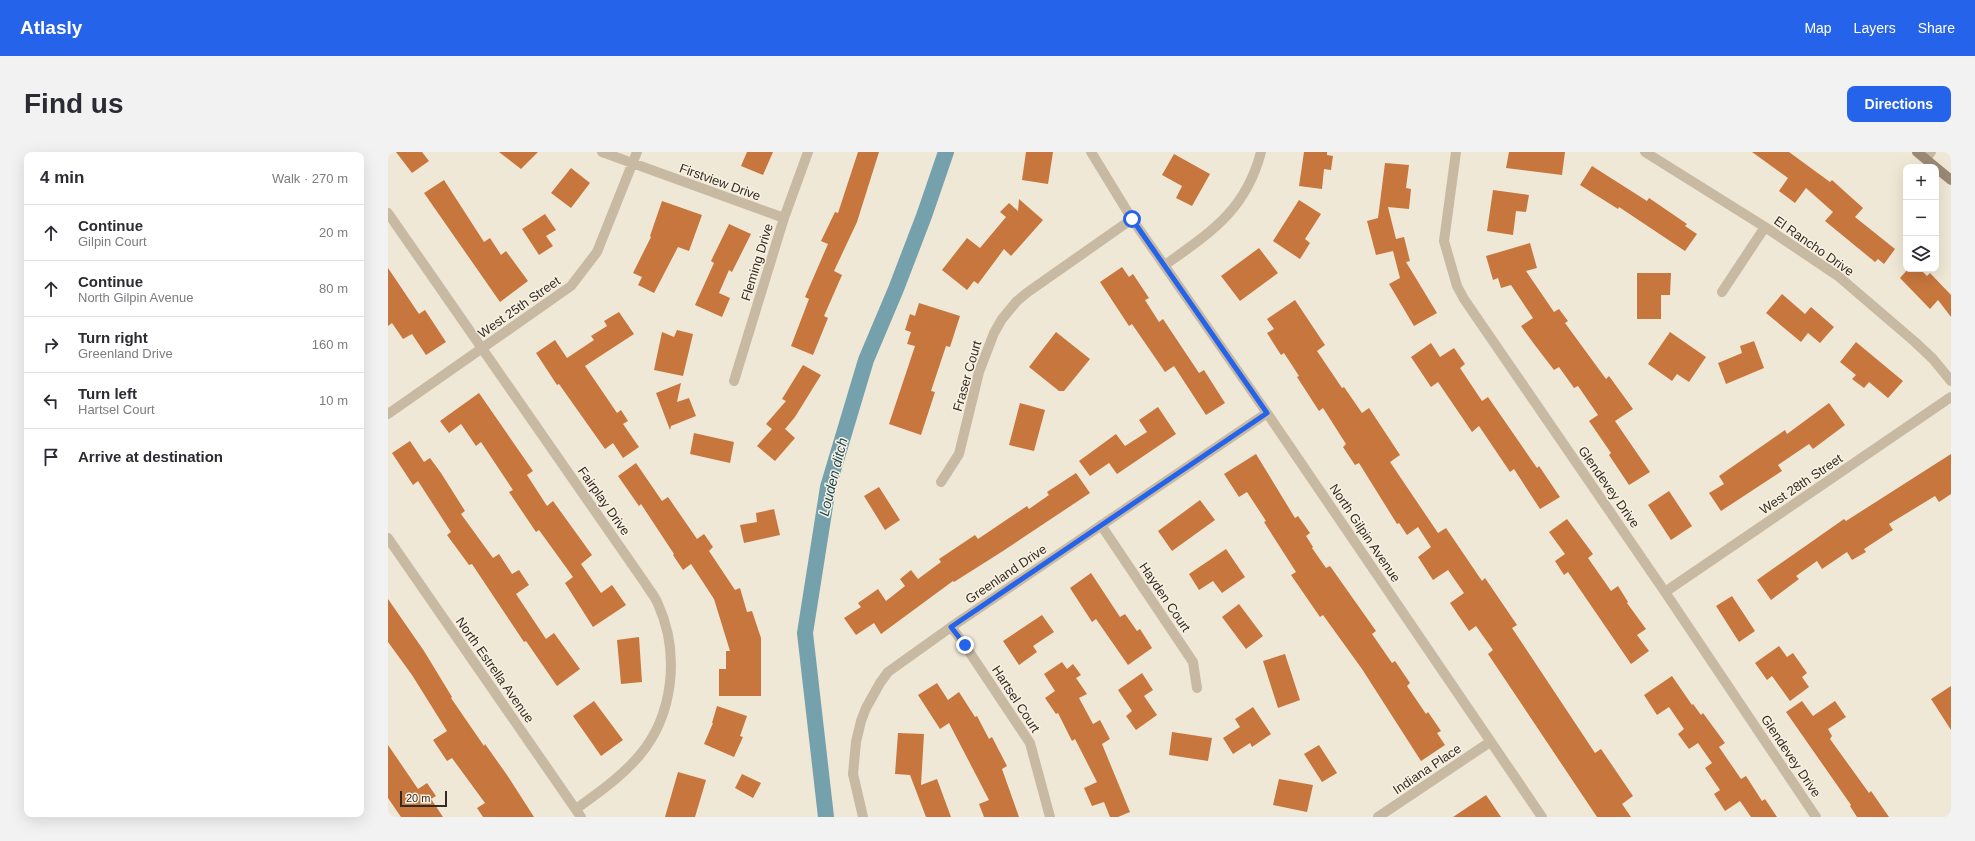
<!DOCTYPE html>
<html lang="en">
<head>
<meta charset="utf-8">
<style>
	body { margin:0; font-family:Helvetica,sans-serif; background:#f2f2f3; color:#2b2b33 }
	.controls { position:absolute; right:12px; top:12px; display:grid; overflow:hidden; border-radius:8px; box-shadow:0 4px 16px #0002 }
	.controls button { width:36px; height:36px; display:grid; place-items:center; padding:0; border:0; border-bottom:1px solid #e1e1e2; background:#fff; color:#2b2b33; font:20px sans-serif }
	.scale { position:absolute; left:12px; bottom:10px; width:47px; box-sizing:border-box; padding-left:4px; border:2px solid #332b24; border-top:0; font-size:11px; line-height:14px; white-space:nowrap; color:#332b24; -webkit-text-stroke:3px #f9f2e2; paint-order:stroke }
	.stop { position:absolute; width:12px; height:12px; margin:-9px; border:3px solid #2563eb; border-radius:50%; background:#fff }
	.stop.end { background:#2563eb; border-color:#fff; box-shadow:0 1px 4px #0008 }
	.list { margin:0; padding:0; list-style:none }
	h2 { display:flex; justify-content:space-between; align-items:center; height:52px; margin:0; padding:0 16px; font-size:17px }
	h2 small { font-size:13px; font-weight:400; color:#7c7c81 }
	.list li { display:grid; grid-template-columns:26px 1fr auto; gap:12px; align-items:center; box-sizing:border-box; height:56px; padding:0 16px; border-top:1px solid #e1e1e2 }
	.list b { display:block; font-size:15px; white-space:nowrap }
	.list p { margin:0; font-size:13px; white-space:nowrap; color:#7c7c81 }
	.list em { font-size:13px; font-style:normal; color:#7c7c81 }
	.icon { flex:none; width:22px; height:22px; fill:none; stroke:currentColor; stroke-width:2; stroke-linecap:round; stroke-linejoin:round }
	.map { position:relative; flex:none; width:1563px; height:665px; overflow:hidden; border-radius:8px }
	header { display:flex; align-items:center; gap:24px; box-sizing:border-box; height:56px; padding:0 20px; background:#2563eb; color:#fff }
	header strong { font-size:19px }
	nav { display:flex; gap:22px; margin-inline-start:auto; font-size:14px }
	.intro { display:flex; align-items:center; justify-content:space-between; box-sizing:border-box; height:96px; padding:0 24px }
	h1 { margin:0; font-size:28px }
	.button { padding:10px 18px; border-radius:8px; background:#2563eb; color:#fff; font-size:14px; font-weight:700 }
	main { display:flex; gap:24px; padding:0 24px }
	aside { flex:1; background:#fff; border-radius:8px; box-shadow:0 4px 16px #0002 }
	.map>svg:first-child { display:block }
	.lines { fill:none; stroke-linecap:round; stroke-linejoin:round }
	.canal { stroke:#75a1ad; stroke-width:16 }
	.building { fill:#c7763d }
	.street { stroke:#c8baa2; stroke-width:10 }
	.secondary { stroke:#9b8974; stroke-width:10 }
	.route { stroke:#2563eb; stroke-width:5 }
	.labels { text-anchor:middle; dominant-baseline:central; stroke-width:3; stroke-linejoin:round; paint-order:stroke }
	.street-label { font-size:13px; fill:#332b24; stroke:#f9f2e2 }
	.water-label { font-size:14px; font-style:italic; fill:#1a4654; stroke:#f9f2e2 }
</style>
</head>
<body>
<header>
<strong>Atlasly</strong>
<nav><a>Map</a><a>Layers</a><a>Share</a></nav>
</header>
<div class="intro"><h1>Find us</h1><a class="button">Directions</a></div>
<main>
<aside>
<h2>4 min<small>Walk · 270 m</small></h2>
<ul class="list">
<li><svg class="icon" aria-label="ahead" viewBox="0 0 24 24"><path d="M12 20V5M6 11l6-6 6 6"/></svg><div><b>Continue</b><p>Gilpin Court</p></div><em>20 m</em></li>
<li><svg class="icon" aria-label="ahead" viewBox="0 0 24 24"><path d="M12 20V5M6 11l6-6 6 6"/></svg><div><b>Continue</b><p>North Gilpin Avenue</p></div><em>80 m</em></li>
<li><svg class="icon" aria-label="right" viewBox="0 0 24 24"><path d="M7 20v-9h11M14 6l5 5-5 5"/></svg><div><b>Turn right</b><p>Greenland Drive</p></div><em>160 m</em></li>
<li><svg class="icon" aria-label="left" viewBox="0 0 24 24"><path d="M17 20v-9H6M10 6l-5 5 5 5"/></svg><div><b>Turn left</b><p>Hartsel Court</p></div><em>10 m</em></li>
<li><svg class="icon" aria-label="arrive" viewBox="0 0 24 24"><path d="M6 21V4h12l-3 4 3 4H6"/></svg><div><b>Arrive at destination</b></div></li>
</ul>
</aside>
<div class="map">
<svg width="1563" height="665" viewBox="0 0 1563 665">
	<rect width="100%" height="100%" fill="#f0e8d6"/>
	<g class="lines">
		<path class="canal" d="M 438,665 L 417,481 L 440,335 L 478,208 L 508,137 L 536,64 L 558,0"/>
	</g>
	<path class="building" d="M 8,0 L 34,0 L 41,9 L 24,21 Z
		M 111,0 L 150,0 L 133,17 Z
		M 359,0 L 385,0 L 375,23 L 353,14 Z
		M 470,0 L 491,0 L 469,70 L 446,119 L 454,123 L 436,164 L 440,166 L 425,203 L 403,194 L 421,147 L 417,145 L 440,92 L 433,89 L 447,60 L 450,61 Z
		M 638,0 L 665,0 L 660,32 L 634,28 Z
		M 916,0 L 939,0 L 939,3 L 945,4 L 943,18 L 936,17 L 934,37 L 911,34 Z
		M 1121,0 L 1177,0 L 1174,23 L 1118,16 Z
		M 1364,0 L 1401,0 L 1442,30 L 1444,28 L 1475,56 L 1467,65 L 1507,97 L 1496,112 L 1490,107 L 1487,110 L 1437,69 L 1445,60 L 1418,36 L 1407,51 L 1391,39 L 1400,26 Z
		M 786,2 L 822,22 L 804,54 L 788,46 L 794,34 L 774,23 Z
		M 997,11 L 1021,13 L 1018,36 L 1023,37 L 1021,57 L 1000,55 L 1008,87 L 1016,85 L 1022,109 L 1018,110 L 1049,161 L 1026,174 L 1001,132 L 1012,126 L 1005,99 L 988,103 L 979,69 L 990,66 Z
		M 1204,14 L 1259,49 L 1261,46 L 1299,72 L 1297,74 L 1309,82 L 1297,99 L 1231,55 L 1230,57 L 1192,33 Z
		M 183,16 L 202,31 L 183,56 L 163,41 Z
		M 56,28 L 96,90 L 102,86 L 113,103 L 118,99 L 140,129 L 112,150 L 36,41 Z
		M 1105,38 L 1141,43 L 1138,60 L 1128,59 L 1125,83 L 1099,79 Z
		M 631,47 L 655,68 L 623,104 L 616,97 L 590,132 L 586,129 L 579,138 L 554,118 L 579,86 L 592,96 L 618,65 L 612,60 L 621,51 L 630,59 Z
		M 911,48 L 933,62 L 917,87 L 922,91 L 912,107 L 885,89 Z
		M 274,49 L 314,63 L 301,99 L 290,95 L 266,141 L 250,133 L 254,125 L 245,121 L 263,85 L 262,84 Z
		M 157,62 L 168,78 L 158,84 L 165,94 L 151,103 L 134,77 Z
		M 341,72 L 363,82 L 344,120 L 341,118 L 331,141 L 342,146 L 334,165 L 307,153 L 326,111 L 323,109 Z
		M 1142,91 L 1149,116 L 1138,119 L 1166,160 L 1171,157 L 1180,169 L 1177,171 L 1218,227 L 1221,224 L 1245,257 L 1227,269 L 1262,320 L 1241,333 L 1221,303 L 1223,301 L 1201,269 L 1210,263 L 1190,234 L 1186,236 L 1171,215 L 1166,218 L 1146,192 L 1133,174 L 1145,166 L 1123,133 L 1113,136 L 1110,126 L 1105,128 L 1098,104 Z
		M 871,96 L 890,121 L 852,149 L 833,124 Z
		M 734,115 L 741,125 L 745,122 L 761,146 L 757,148 L 771,170 L 775,167 L 811,221 L 816,218 L 837,251 L 818,263 L 786,214 L 777,220 L 744,172 L 741,174 L 712,130 Z
		M 0,116 L 31,162 L 37,158 L 58,190 L 38,203 L 24,182 L 15,187 L 4,171 L 0,174 Z
		M 1520,117 L 1532,117 L 1539,124 L 1542,121 L 1563,143 L 1563,165 L 1550,148 L 1542,157 L 1512,126 Z
		M 1249,121 L 1283,121 L 1282,143 L 1273,143 L 1273,167 L 1249,167 Z
		M 1394,142 L 1417,162 L 1423,155 L 1446,175 L 1432,191 L 1420,181 L 1413,190 L 1378,161 Z
		M 907,148 L 937,193 L 929,199 L 954,236 L 956,235 L 974,261 L 981,256 L 1012,303 L 1002,310 L 1050,381 L 1058,376 L 1094,429 L 1097,426 L 1129,473 L 1124,476 L 1207,601 L 1213,597 L 1245,644 L 1234,652 L 1243,665 L 1209,665 L 1100,502 L 1105,498 L 1088,474 L 1081,479 L 1062,451 L 1076,441 L 1060,418 L 1045,428 L 1030,405 L 1043,395 L 1030,375 L 1019,383 L 1011,371 L 1009,372 L 971,311 L 967,313 L 955,295 L 958,292 L 935,256 L 931,259 L 909,225 L 911,224 L 896,201 L 893,203 L 879,181 L 886,177 L 879,167 Z
		M 531,151 L 572,164 L 562,195 L 558,194 L 543,239 L 547,240 L 533,283 L 501,272 L 527,194 L 519,192 L 523,180 L 517,178 L 522,162 L 527,164 Z
		M 231,160 L 246,182 L 197,214 L 229,261 L 233,258 L 240,269 L 235,272 L 251,295 L 235,306 L 225,291 L 217,297 L 171,232 L 169,233 L 148,201 L 167,188 L 179,206 L 206,188 L 203,184 L 219,174 L 216,169 Z
		M 289,178 L 305,182 L 295,224 L 266,218 L 274,180 L 286,185 Z
		M 668,180 L 702,207 L 676,239 L 671,239 L 641,215 Z
		M 1282,180 L 1318,205 L 1301,230 L 1289,222 L 1284,229 L 1260,212 Z
		M 1366,189 L 1376,216 L 1338,232 L 1330,211 L 1354,201 L 1352,194 Z
		M 1468,190 L 1515,229 L 1500,246 L 1481,230 L 1476,236 L 1464,227 L 1468,223 L 1452,210 Z
		M 1043,191 L 1052,205 L 1066,196 L 1077,212 L 1072,216 L 1094,249 L 1100,245 L 1149,316 L 1151,314 L 1172,345 L 1152,357 L 1126,317 L 1122,320 L 1091,274 L 1084,280 L 1050,230 L 1043,235 L 1023,205 Z
		M 415,213 L 433,223 L 407,265 L 397,277 L 407,286 L 387,309 L 369,294 L 384,277 L 378,272 L 398,249 L 394,247 Z
		M 293,231 L 289,250 L 301,246 L 308,264 L 283,274 L 282,278 L 268,241 Z
		M 91,241 L 145,319 L 139,323 L 159,354 L 165,349 L 204,403 L 193,412 L 213,441 L 224,433 L 238,453 L 205,475 L 177,431 L 185,425 L 151,378 L 148,380 L 121,340 L 125,338 L 93,290 L 88,294 L 73,272 L 61,281 L 52,269 Z
		M 632,251 L 657,258 L 646,299 L 621,293 Z
		M 1441,251 L 1457,273 L 1425,297 L 1421,292 L 1390,313 L 1394,319 L 1333,359 L 1321,341 L 1336,332 L 1331,324 L 1397,278 L 1399,282 Z
		M 770,255 L 788,282 L 729,322 L 721,311 L 702,324 L 691,309 L 728,282 L 737,294 L 759,280 L 751,268 Z
		M 306,281 L 346,290 L 342,311 L 302,302 Z
		M 22,289 L 36,310 L 42,306 L 53,321 L 77,359 L 73,362 L 105,406 L 111,402 L 124,422 L 131,418 L 141,433 L 128,442 L 158,487 L 166,481 L 192,517 L 169,534 L 138,489 L 136,490 L 84,412 L 81,413 L 59,383 L 63,380 L 30,329 L 25,333 L 4,301 Z
		M 868,302 L 907,366 L 910,364 L 922,381 L 918,384 L 925,395 L 924,396 L 938,416 L 942,414 L 988,479 L 984,482 L 1004,511 L 1007,509 L 1022,531 L 1019,534 L 1038,562 L 1040,560 L 1053,579 L 1049,581 L 1057,593 L 1033,609 L 974,517 L 935,463 L 932,465 L 903,423 L 908,420 L 876,370 L 878,369 L 859,340 L 851,345 L 836,322 Z
		M 1563,302 L 1563,342 L 1551,350 L 1547,344 L 1501,372 L 1505,378 L 1476,397 L 1478,400 L 1464,408 L 1459,400 L 1434,417 L 1429,409 L 1408,424 L 1411,427 L 1383,448 L 1369,428 L 1456,367 L 1458,369 Z
		M 248,311 L 274,349 L 280,345 L 309,387 L 316,382 L 325,395 L 321,399 L 347,438 L 352,436 L 359,460 L 364,459 L 373,486 L 373,544 L 331,544 L 331,517 L 338,517 L 338,499 L 342,499 L 326,447 L 303,412 L 295,418 L 285,403 L 286,402 L 253,352 L 251,354 L 230,324 Z
		M 688,321 L 702,341 L 615,399 L 566,430 L 565,429 L 493,482 L 486,471 L 468,483 L 456,466 L 473,455 L 470,451 L 490,437 L 498,449 L 517,434 L 512,427 L 523,418 L 530,427 L 553,410 L 551,407 L 587,383 L 590,387 L 639,354 L 641,357 L 661,343 L 659,340 Z
		M 491,335 L 512,368 L 497,378 L 476,344 Z
		M 1281,339 L 1304,374 L 1283,388 L 1260,353 Z
		M 812,348 L 827,368 L 784,399 L 770,379 Z
		M 386,357 L 392,383 L 356,391 L 352,373 L 369,370 L 368,361 Z
		M 1179,367 L 1205,402 L 1200,406 L 1223,439 L 1230,434 L 1240,450 L 1239,451 L 1258,477 L 1249,483 L 1261,499 L 1243,512 L 1180,420 L 1176,423 L 1167,409 L 1177,402 L 1161,380 Z
		M 838,397 L 857,425 L 834,441 L 825,429 L 811,438 L 801,422 Z
		M 703,421 L 732,465 L 737,462 L 749,479 L 752,477 L 764,496 L 740,513 L 708,467 L 704,470 L 682,436 Z
		M 1344,444 L 1367,479 L 1351,490 L 1328,454 Z
		M 0,447 L 36,499 L 64,545 L 63,546 L 96,594 L 97,592 L 119,623 L 146,665 L 95,665 L 89,656 L 97,651 L 64,606 L 59,609 L 45,588 L 59,579 L 24,523 L 0,490 Z
		M 851,452 L 875,484 L 858,497 L 834,465 Z
		M 654,463 L 666,480 L 645,494 L 649,500 L 631,513 L 615,489 Z
		M 251,485 L 254,530 L 233,532 L 229,488 Z
		M 1391,494 L 1399,505 L 1405,501 L 1419,521 L 1414,525 L 1421,535 L 1402,549 L 1384,524 L 1379,528 L 1367,511 Z
		M 897,502 L 912,548 L 890,556 L 875,509 Z
		M 674,510 L 679,517 L 685,512 L 693,523 L 688,526 L 699,542 L 691,546 L 705,572 L 712,568 L 722,587 L 714,592 L 742,660 L 730,665 L 722,665 L 716,650 L 704,654 L 696,636 L 709,630 L 687,587 L 684,589 L 670,561 L 668,562 L 657,546 L 667,539 L 656,522 Z
		M 754,521 L 765,538 L 756,544 L 769,563 L 748,578 L 738,564 L 744,559 L 730,538 Z
		M 1284,524 L 1304,553 L 1305,552 L 1313,563 L 1315,561 L 1337,591 L 1331,595 L 1353,627 L 1358,624 L 1374,649 L 1377,647 L 1389,665 L 1363,665 L 1352,649 L 1337,659 L 1326,642 L 1332,638 L 1317,616 L 1324,611 L 1310,591 L 1301,597 L 1290,582 L 1296,577 L 1281,555 L 1269,563 L 1256,543 Z
		M 549,531 L 560,548 L 571,540 L 587,565 L 589,564 L 601,587 L 604,585 L 619,614 L 614,617 L 631,665 L 596,665 L 591,652 L 601,648 L 561,571 L 552,577 L 530,543 Z
		M 1563,534 L 1563,578 L 1543,547 Z
		M 206,549 L 235,588 L 213,604 L 185,564 Z
		M 1414,549 L 1425,564 L 1447,549 L 1458,565 L 1440,577 L 1444,584 L 1442,587 L 1481,641 L 1483,639 L 1501,665 L 1469,665 L 1462,654 L 1463,653 L 1398,560 Z
		M 329,554 L 359,564 L 352,584 L 355,585 L 346,605 L 316,592 L 325,571 L 324,571 Z
		M 865,555 L 883,582 L 864,595 L 862,591 L 845,602 L 835,586 L 852,575 L 847,567 Z
		M 784,580 L 824,586 L 820,609 L 781,603 Z
		M 510,581 L 536,582 L 533,633 L 549,627 L 563,665 L 538,665 L 522,623 L 507,622 Z
		M 0,593 L 30,637 L 39,631 L 48,644 L 43,647 L 55,665 L 13,665 L 0,646 Z
		M 931,593 L 949,621 L 934,630 L 916,602 Z
		M 290,620 L 318,628 L 307,665 L 277,665 Z
		M 354,622 L 373,631 L 365,646 L 347,636 Z
		M 891,627 L 925,633 L 919,660 L 885,653 Z
		M 1098,643 L 1113,665 L 1065,665 Z"/>
	<g class="lines">
		<path class="street" d="M 214,0 L 396,66
			M 703,0 L 744,67 L 879,261 L 1154,665
			M 1068,0 L 1056,89 L 1069,134 L 1076,147 L 1277,440 L 1428,665
			M 1257,0 L 1377,75 L 1450,124 L 1527,190 L 1545,207 L 1563,229
			M 1538,6 L 1543,0
			M 0,61 L 257,431 C 261,438 267,444 270,452 C 292,501 286,563 251,604 C 233,625 210,641 188,657
			M 777,113 C 823,80 858,58 873,0
			M 1334,140 L 1377,75
			M 346,229 L 396,66 L 420,0
			M 0,262 L 183,134 L 209,100 L 249,0
			M 553,330 L 571,302 L 591,220 L 606,181 L 614,167 L 629,149 L 640,140 L 744,67
			M 713,373 L 805,510 L 809,536
			M 0,386 L 193,665
			M 1277,440 L 1563,245
			M 563,475 L 574,489 L 642,591 L 662,665
			M 475,665 L 465,622 L 468,590 L 473,569 L 478,556 L 492,531 L 500,520 L 563,475 L 879,261
			M 990,665 L 1102,590"/>
		<path class="secondary" d="M 1529,0 L 1563,28"/>
	</g>
	<g class="lines">
		<path class="route" d="M 577,493 L 563,475 L 879,261 L 744,67"/>
	</g>
	<g class="labels">
		<g class="street-label">
			<text transform="translate(332 30) rotate(20)">Firstview Drive</text>
			<text transform="translate(1426 94) rotate(35)">El Rancho Drive</text>
			<text transform="translate(369 110) rotate(-73)">Fleming Drive</text>
			<text transform="translate(131 155) rotate(-35)">West 25th Street</text>
			<text transform="translate(579 224) rotate(-74)">Fraser Court</text>
			<text transform="translate(1413 332) rotate(-34)">West 28th Street</text>
			<text transform="translate(1221 335) rotate(55)">Glendevey Drive</text>
			<text transform="translate(216 349) rotate(55)">Fairplay Drive</text>
			<text transform="translate(977 381) rotate(56)">North Gilpin Avenue</text>
			<text transform="translate(618 422) rotate(-34)">Greenland Drive</text>
			<text transform="translate(777 445) rotate(56)">Hayden Court</text>
			<text transform="translate(107 518) rotate(55)">North Estrella Avenue</text>
			<text transform="translate(628 547) rotate(57)">Hartsel Court</text>
			<text transform="translate(1403 604) rotate(56)">Glendevey Drive</text>
			<text transform="translate(1039 617) rotate(-34)">Indiana Place</text>
		</g>
		<g class="water-label">
			<text transform="translate(445 325) rotate(-76)">Louden ditch</text>
		</g>
	</g>
</svg>
<div class="controls">
<button>+</button>
<button>−</button>
<button><svg class="icon" aria-label="layers" viewBox="0 0 24 24"><path d="M12 4l9 5-9 5-9-5zM3 14l9 5 9-5"/></svg></button>
</div>
<div class="scale">20 m</div>
<div class="stop" style="left:744px;top:67px"></div>
<div class="stop end" style="left:577px;top:493px"></div>
</div>
</main>
</body>
</html>
